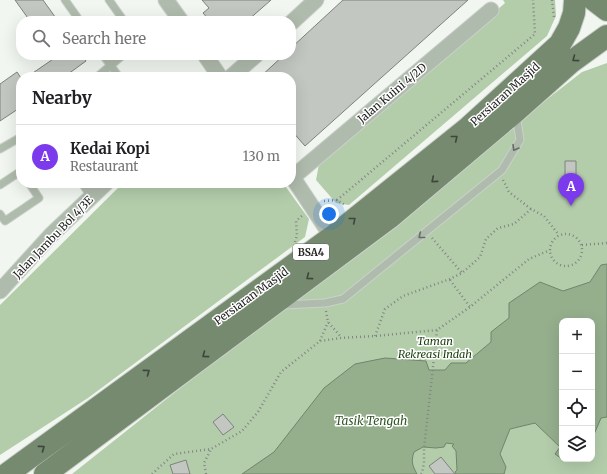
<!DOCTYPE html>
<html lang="en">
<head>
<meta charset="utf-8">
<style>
	body { margin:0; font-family:Merriweather,serif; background:#f6f6f6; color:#202124 }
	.controls { position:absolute; right:12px; bottom:12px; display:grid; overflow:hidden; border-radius:8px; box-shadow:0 4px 16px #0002 }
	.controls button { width:36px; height:36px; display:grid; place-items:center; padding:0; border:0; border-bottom:1px solid #e0e0e0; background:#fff; color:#202124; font:20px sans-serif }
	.you { position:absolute; left:329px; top:214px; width:14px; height:14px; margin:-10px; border:3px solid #fff; border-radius:50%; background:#1a73e8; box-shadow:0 0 0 6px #1a73e833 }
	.badge { display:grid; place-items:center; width:26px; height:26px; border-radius:50%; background:#7c3aed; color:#fff; font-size:13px; font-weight:700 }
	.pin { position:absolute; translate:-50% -33px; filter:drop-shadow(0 1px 2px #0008) }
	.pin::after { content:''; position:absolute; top:21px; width:14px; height:12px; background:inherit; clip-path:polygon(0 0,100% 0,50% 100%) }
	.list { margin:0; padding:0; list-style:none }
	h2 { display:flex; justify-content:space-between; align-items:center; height:52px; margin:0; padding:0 16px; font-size:17px }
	h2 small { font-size:13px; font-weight:400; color:#757577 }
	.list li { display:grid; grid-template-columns:26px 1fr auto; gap:12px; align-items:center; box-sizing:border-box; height:64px; padding:0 16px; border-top:1px solid #e0e0e0 }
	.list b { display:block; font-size:15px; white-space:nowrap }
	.list p { margin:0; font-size:13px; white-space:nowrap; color:#757577 }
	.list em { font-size:13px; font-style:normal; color:#757577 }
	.icon { flex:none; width:22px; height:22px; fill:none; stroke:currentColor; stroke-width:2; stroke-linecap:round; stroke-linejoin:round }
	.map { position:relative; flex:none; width:607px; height:474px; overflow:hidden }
	.search { position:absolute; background:#fff; box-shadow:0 4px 16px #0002; left:16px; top:16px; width:280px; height:44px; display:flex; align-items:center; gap:10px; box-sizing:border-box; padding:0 14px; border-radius:16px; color:#757577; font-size:15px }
	.panel { position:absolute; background:#fff; box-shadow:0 4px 16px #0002; left:16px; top:72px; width:280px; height:116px; border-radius:16px }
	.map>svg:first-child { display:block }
	.green { fill:#b3cdab; fill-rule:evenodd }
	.water { fill:#95af8d; stroke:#72846c }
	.building { fill:#c2c7c1; stroke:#7e827c }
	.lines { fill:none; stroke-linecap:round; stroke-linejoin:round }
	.service-casing { stroke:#cbd0ca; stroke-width:9 }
	.minor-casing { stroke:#cbd0ca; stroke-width:17 }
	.primary-casing { stroke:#cbd0ca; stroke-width:24 }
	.path { stroke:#828681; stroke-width:2.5; stroke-dasharray:1 3; stroke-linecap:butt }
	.service { stroke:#afbbac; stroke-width:7 }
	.minor { stroke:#afbbac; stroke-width:15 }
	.primary { stroke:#758a6f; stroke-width:22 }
	.oneway { stroke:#3d463a }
	.oneway2 { stroke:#676e65 }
	.labels { text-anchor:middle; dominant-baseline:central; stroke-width:3; stroke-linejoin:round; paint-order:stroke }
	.shield { fill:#fff; stroke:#626462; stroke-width:1 }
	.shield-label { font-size:10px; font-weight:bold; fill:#1f211e }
	.street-label { font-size:11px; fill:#1f211e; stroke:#fff }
	.park-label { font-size:11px; font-style:italic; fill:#183c0b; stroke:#fff }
	.water-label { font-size:12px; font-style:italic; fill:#325727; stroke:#fff }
</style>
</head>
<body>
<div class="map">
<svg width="607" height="474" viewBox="0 0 607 474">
	<rect width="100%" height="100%" fill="#f1f7f0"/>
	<path class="green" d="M 503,0 L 555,0 L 556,16 L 547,36 L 349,205 L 336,203 L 316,180 L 319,164 L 505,3 Z
		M 607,63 L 607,474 L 72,474 L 387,224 L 582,72 ZM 562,321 L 592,321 L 592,459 L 562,459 Z
		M 123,183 L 283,183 L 309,219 L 305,237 L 88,398 L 0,455 L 0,305 Z"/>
	<path class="water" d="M 607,264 L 607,417 L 601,418 L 592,439 L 592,321 L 562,321 L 562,459 L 555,454 L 560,447 L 535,423 L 510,429 L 500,454 L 506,467 L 504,474 L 456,474 L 455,472 L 457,470 L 456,451 L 452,446 L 454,444 L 446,443 L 444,447 L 436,448 L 423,447 L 414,452 C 411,461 412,465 417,474 L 242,474 L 274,452 L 324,388 L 355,364 L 385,358 L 426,361 L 429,370 L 445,370 L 451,363 L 466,363 L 491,342 L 491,332 L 509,318 L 509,303 L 540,282 L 563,291 L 590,282 L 601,265 Z"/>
	<path class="building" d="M 15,0 L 43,0 L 58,21 L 30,21 Z
		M 202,0 L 271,0 L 247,21 L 210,21 L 203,13 L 209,8 Z
		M 343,0 L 468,0 L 305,146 L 291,130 L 291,77 L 260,77 L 284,55 L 291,55 L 291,48 Z
		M 59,55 L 82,55 L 86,61 L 64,77 L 27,77 Z
		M 17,72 L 21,78 L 21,107 L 0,121 L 0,84 Z
		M 565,161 L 576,161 L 576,176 L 565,176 Z
		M 223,414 L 234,427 L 223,435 L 213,422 Z
		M 441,457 L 455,474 L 435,474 L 429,466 Z
		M 186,460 L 190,474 L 173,474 L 170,465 Z"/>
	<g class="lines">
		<g class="service-casing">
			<path id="service" d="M 65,0 L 80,21
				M 109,0 L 124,21
				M 103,55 L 119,77
				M 97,77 L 123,55
				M 0,149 L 21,137
				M 82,183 L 91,197
				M 0,185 L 21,171
				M 0,214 L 5,221 L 39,198 L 29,183
				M 283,305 L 325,303 L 343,299 L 502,170 L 520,140 L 516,115"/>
		</g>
		<g class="minor-casing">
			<path id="minor" d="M 166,0 L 181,21
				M 291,23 L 316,0
				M 205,55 L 220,77
				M 231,77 L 256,55
				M 291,175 L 332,237
				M 293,177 L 491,10
				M 0,291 L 51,235 L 106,183"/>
		</g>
		<g class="primary-casing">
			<path id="primary" d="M 594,0 L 607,10
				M 7,474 L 332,237 L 469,127 L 560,44 L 569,28 L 574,13 L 575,0
				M 45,474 L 389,218 L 516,111 L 571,62 L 607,36"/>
		</g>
		<path class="path" d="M 552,0 L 554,17
			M 503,180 L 509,192 L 531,209
			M 337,200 L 535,34 L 533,0
			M 324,201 L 337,200 L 345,205
			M550 250a16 16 0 1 1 32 0a16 16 0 1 1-32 0Z
			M 432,238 L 462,273
			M 295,242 L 297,235 L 296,221 L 303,215
			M 582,245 L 607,243
			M 450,280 L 470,307
			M 326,311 L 328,322 L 341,337
			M 375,336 L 385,309 L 403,296 L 450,279 L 462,273 L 480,257 L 486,239 L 498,228 L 514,224 L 531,209 L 544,216 L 559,235
			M 320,341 L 328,322
			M 152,474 L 174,454 L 211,449 L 242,431 L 258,412 L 281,372 L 320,341 L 341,338 L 375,336 L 437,330 L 470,307 L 529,259 L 550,250
			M 206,474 L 204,463 L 211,449
			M 421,474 L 422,473 L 424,463 L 424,449 L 437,330"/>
		<use href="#service" class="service"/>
		<use href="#minor" class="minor"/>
		<use href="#primary" class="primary"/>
	</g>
	<defs><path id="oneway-chevron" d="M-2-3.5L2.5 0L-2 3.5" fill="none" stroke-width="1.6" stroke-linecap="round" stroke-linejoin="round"/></defs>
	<g class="oneway">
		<use href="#oneway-chevron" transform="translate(575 59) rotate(143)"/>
		<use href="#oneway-chevron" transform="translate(455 138) rotate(-39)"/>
		<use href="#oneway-chevron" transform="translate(434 180) rotate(140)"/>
		<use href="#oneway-chevron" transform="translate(353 220) rotate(-39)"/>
		<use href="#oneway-chevron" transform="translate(309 277) rotate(143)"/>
		<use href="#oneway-chevron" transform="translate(205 355) rotate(143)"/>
		<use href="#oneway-chevron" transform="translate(147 372) rotate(-36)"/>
		<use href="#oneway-chevron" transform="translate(42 448) rotate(-36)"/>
	</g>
	<g class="oneway2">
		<use href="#oneway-chevron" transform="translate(515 148) rotate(121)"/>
		<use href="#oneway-chevron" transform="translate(421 236) rotate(141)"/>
	</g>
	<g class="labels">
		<rect class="shield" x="293" y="244" width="36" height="16" rx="3"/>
		<g class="shield-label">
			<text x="311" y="252">BSA4</text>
		</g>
		<g class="street-label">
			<text transform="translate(392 93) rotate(-40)">Jalan Kuini 4/2D</text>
			<text transform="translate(505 94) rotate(-42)">Persiaran Masjid</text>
			<text transform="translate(53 237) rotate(-46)">Jalan Jambu Bol 4/3E</text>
			<text transform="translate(251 296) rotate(-36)">Persiaran Masjid</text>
		</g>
		<g class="park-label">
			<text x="435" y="341">Taman<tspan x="435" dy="13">Rekreasi Indah</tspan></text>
		</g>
		<g class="water-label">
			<text x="371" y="420">Tasik Tengah</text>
		</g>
	</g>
</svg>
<div class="controls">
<button>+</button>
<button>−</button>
<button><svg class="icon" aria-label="locate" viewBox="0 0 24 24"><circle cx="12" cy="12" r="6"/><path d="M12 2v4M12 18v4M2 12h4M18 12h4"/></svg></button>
<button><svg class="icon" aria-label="layers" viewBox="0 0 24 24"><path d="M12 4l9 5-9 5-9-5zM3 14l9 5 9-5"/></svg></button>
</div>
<div class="you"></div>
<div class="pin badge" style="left:571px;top:206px">A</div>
<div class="search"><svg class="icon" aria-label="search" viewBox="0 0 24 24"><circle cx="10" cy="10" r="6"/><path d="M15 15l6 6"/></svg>Search here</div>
<section class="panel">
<h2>Nearby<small></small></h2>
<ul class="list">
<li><span class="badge">A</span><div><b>Kedai Kopi</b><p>Restaurant</p></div><em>130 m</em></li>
</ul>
</section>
</div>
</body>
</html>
